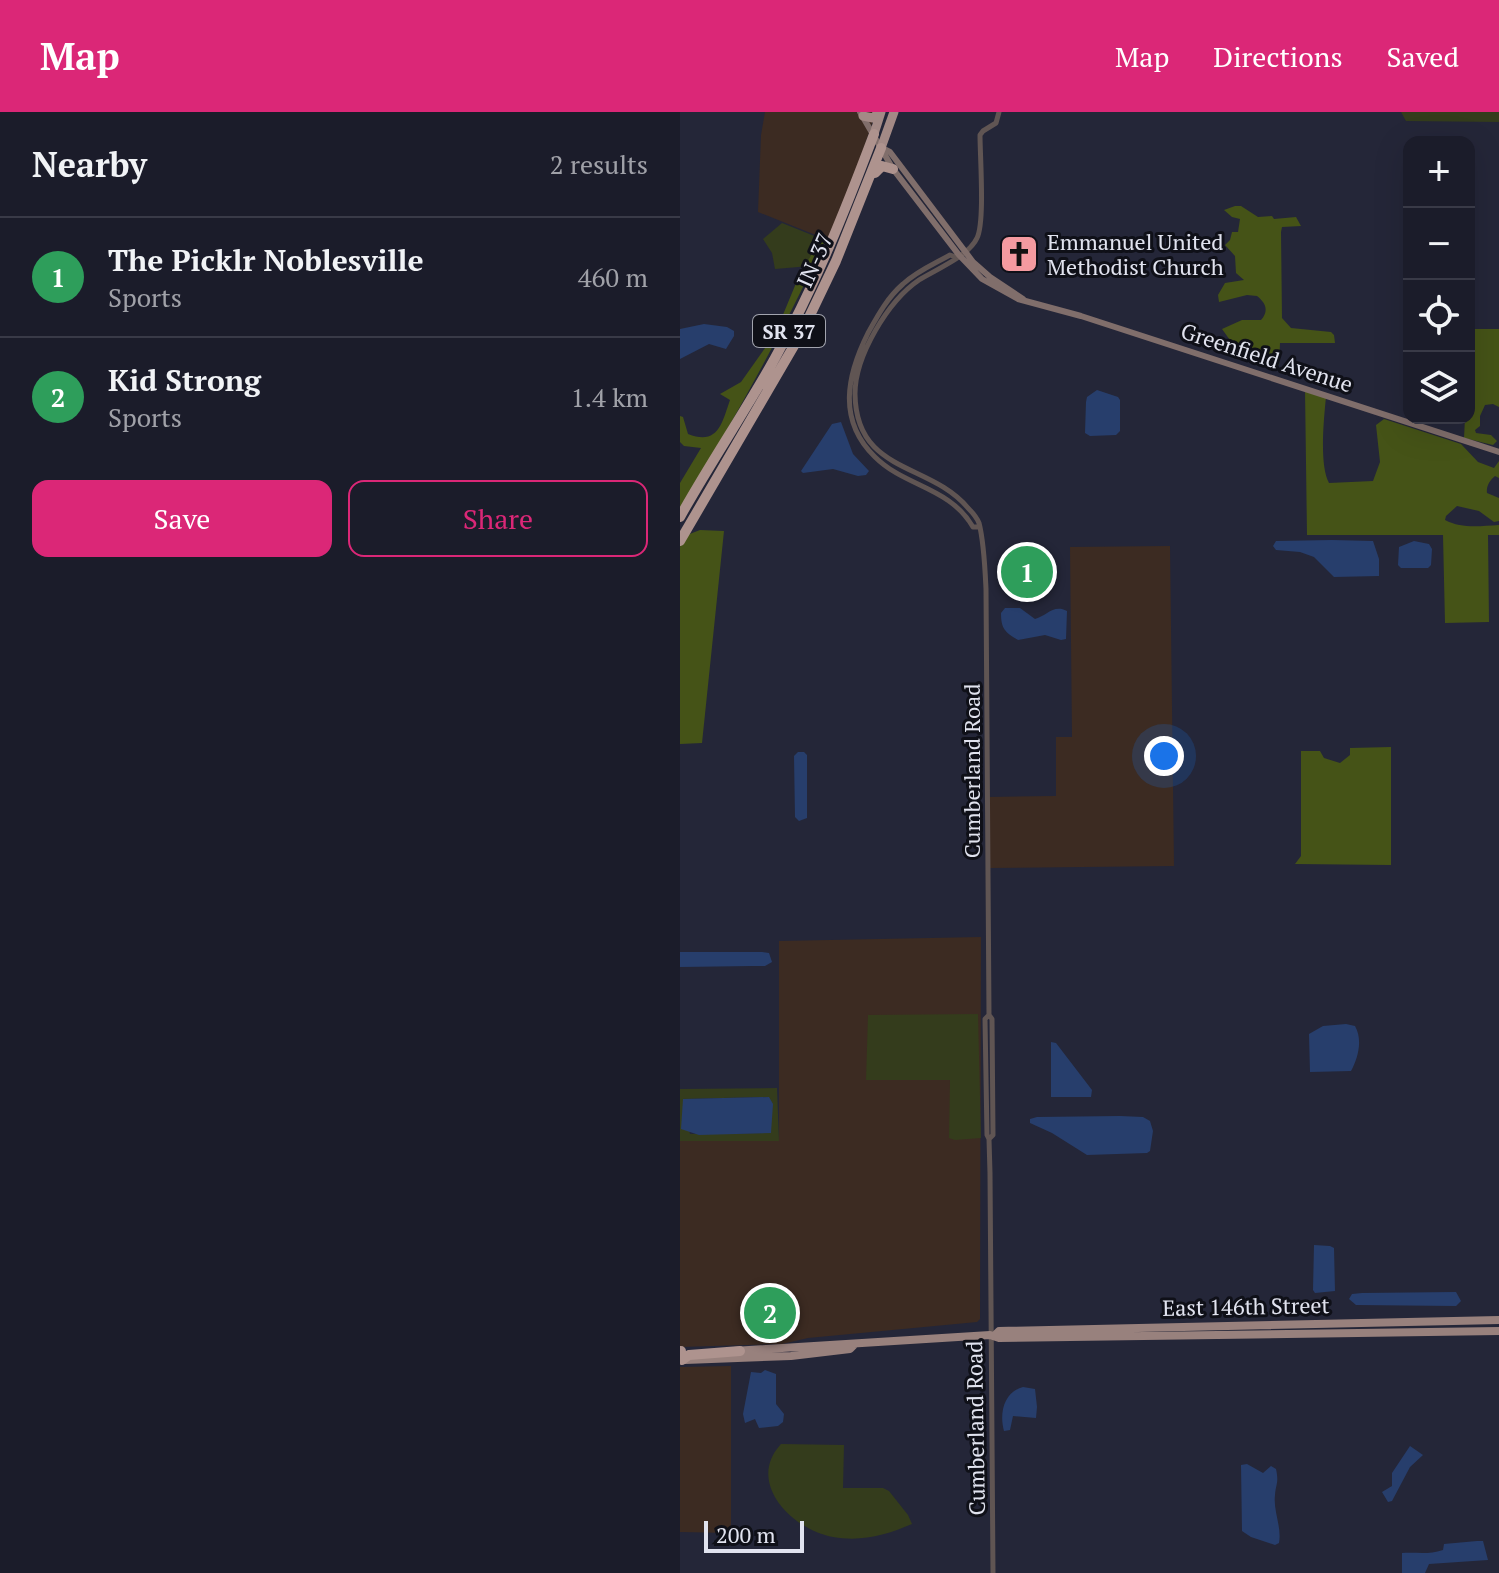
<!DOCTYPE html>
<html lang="en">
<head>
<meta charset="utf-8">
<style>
	body { margin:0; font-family:"PT Serif",serif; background:#242532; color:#f1f3f6 }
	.controls { position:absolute; right:24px; top:24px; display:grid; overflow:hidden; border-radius:16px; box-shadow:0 8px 32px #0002 }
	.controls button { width:72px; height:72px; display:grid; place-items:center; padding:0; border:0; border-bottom:2px solid #393a47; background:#1b1c2a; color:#f1f3f6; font:40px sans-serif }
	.scale { position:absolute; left:24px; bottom:20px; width:100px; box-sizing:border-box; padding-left:8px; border:4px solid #e1e3ef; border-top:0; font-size:22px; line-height:28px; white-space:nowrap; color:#e1e3ef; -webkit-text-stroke:6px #0f1018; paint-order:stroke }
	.you { position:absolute; left:484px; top:644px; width:28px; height:28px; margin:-20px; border:6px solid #fff; border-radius:50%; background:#1a73e8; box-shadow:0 0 0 12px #1a73e833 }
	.badge { display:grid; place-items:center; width:52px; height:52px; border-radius:50%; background:#db2777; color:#fff; font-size:26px; font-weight:700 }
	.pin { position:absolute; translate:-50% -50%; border:4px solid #fff; box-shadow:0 2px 8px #0006 }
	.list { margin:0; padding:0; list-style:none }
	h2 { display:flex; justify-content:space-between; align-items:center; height:104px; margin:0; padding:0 32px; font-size:34px }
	h2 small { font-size:26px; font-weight:400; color:#a0a1a8 }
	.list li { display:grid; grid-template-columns:52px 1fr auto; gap:24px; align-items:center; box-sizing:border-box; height:120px; padding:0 32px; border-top:2px solid #393a47 }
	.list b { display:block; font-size:30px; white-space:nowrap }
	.list p { margin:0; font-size:26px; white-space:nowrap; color:#a0a1a8 }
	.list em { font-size:26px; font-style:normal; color:#a0a1a8 }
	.actions { display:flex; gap:16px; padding:24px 32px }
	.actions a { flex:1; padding:18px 0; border:2px solid #db2777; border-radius:16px; text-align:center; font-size:28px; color:#db2777 }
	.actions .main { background:#db2777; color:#fff }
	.icon { flex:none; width:44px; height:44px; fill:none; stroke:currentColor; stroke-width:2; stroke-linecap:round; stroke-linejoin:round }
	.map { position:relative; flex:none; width:819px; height:1461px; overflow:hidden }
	header { display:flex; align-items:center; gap:48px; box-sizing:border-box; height:112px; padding:0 40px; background:#db2777; color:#fff }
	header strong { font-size:38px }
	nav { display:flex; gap:44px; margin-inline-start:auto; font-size:28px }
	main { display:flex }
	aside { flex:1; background:#1b1c2a }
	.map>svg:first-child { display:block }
	.commercial { fill:#3c2b22 }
	.green { fill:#343c1c; fill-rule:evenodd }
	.forest { fill:#455317 }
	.water { fill:#273e6c }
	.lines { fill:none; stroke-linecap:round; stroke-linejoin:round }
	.tertiary { stroke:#605553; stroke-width:5 }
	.secondary { stroke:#806e6b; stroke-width:6 }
	.primary { stroke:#98817d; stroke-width:8 }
	.trunk { stroke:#a38a86; stroke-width:9 }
	.motorway { stroke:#ae938e; stroke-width:10 }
	.labels { text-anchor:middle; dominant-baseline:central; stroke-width:6; stroke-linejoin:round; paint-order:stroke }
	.shield { fill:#0f1018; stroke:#a2a4ae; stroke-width:2 }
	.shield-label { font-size:20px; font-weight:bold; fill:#e1e3ef }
	.poi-label { font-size:22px; fill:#e1e3ef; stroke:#0f1018; text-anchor:start }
	.street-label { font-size:22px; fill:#e1e3ef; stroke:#0f1018 }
</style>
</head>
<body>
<header>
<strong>Map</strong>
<nav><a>Map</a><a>Directions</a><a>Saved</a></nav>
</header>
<main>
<aside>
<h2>Nearby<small>2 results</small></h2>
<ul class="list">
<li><span class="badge" style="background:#2e9e5b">1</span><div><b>The Picklr Noblesville</b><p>Sports</p></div><em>460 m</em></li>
<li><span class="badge" style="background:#2e9e5b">2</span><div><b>Kid Strong</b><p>Sports</p></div><em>1.4 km</em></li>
</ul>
<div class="actions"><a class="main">Save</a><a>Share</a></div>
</aside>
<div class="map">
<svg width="819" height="1461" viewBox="0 0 819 1461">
	<rect width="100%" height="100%" fill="#242638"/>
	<path class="commercial" d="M 85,0 L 196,0 L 180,47 L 148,128 L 78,100 L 81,23 Z
		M 490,434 L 494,754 L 309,756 L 308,685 L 376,684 L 376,625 L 392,625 L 390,435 Z
		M 301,825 L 300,1207 L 297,1210 L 128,1226 L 102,1232 L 0,1235 L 0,1029 L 99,1029 L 99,829 Z
		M 51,1254 L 51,1421 L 0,1420 L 0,1255 Z"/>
	<path class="green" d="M 721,0 L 819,0 L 819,10 L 726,9 Z
		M 102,111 L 142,127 L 130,154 L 95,157 L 92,141 L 83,127 Z
		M 298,902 L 301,1026 L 275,1028 L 269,1026 L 270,968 L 186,968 L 188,903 Z
		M 97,976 L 99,1029 L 0,1029 L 0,977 ZM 88,985 L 91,1021 L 10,1022 L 3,987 Z
		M 101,1332 L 164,1333 L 163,1376 L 203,1376 L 209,1379 L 228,1403 L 232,1412 C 206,1423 182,1430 153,1425 C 113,1418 65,1371 101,1332 Z"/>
	<path class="forest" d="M 555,94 L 561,94 L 578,105 L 592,104 L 594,107 L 616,105 L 621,114 L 602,115 L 601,120 L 602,206 L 611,216 L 651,220 L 654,223 L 655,231 L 600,231 L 599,253 L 591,252 L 590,248 L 579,241 L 562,245 L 542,217 L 562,208 L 581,208 C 589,199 586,191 577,184 L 567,183 L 539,190 L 538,183 L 545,171 L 564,168 L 556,161 L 555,144 L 545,133 L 550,128 L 552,120 L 558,120 L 560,107 L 552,105 L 544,98 Z
		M 143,123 L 147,125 C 103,220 53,309 0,399 L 0,371 L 21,336 L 4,334 L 0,330 L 0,304 L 3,305 L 8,322 C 38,334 42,311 50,288 L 40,282 L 61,270 L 95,222 L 119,164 Z
		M 791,217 L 819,217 L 819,295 L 813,292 L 805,293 L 800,304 L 800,314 L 795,318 L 796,321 L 811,323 L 817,329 L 813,333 L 784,326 L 785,306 L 789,306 Z
		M 625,278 L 646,285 C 644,306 639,353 649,371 L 693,369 L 700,350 L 696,313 L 704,307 L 781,332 L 798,350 L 814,356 L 819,349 L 819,366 L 815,364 C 810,368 806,374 807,381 L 819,386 L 819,409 L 814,410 L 799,399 L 777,394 L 766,404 L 765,408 C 782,417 800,414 819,413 L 819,423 L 808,423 L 809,510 L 765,511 L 763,423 L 627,423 Z
		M 20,418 L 44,419 L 22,631 L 0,632 L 0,430 L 2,425 Z
		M 711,635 L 711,753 L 615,752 L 621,744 L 621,639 L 640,639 L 644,646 L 660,651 L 670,643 L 670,636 Z"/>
	<path class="water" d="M 24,212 L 47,215 L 54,219 L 54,224 L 46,237 L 29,232 L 0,247 L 0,217 Z
		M 417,278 L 438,285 L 440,288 L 440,319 L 436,323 L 410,324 L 405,321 L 406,290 L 407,285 Z
		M 161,310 L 173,342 L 189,359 L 186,363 L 178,364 L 153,357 L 123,361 L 121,359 L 152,312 Z
		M 652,428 L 693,429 L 699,447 L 699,464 L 654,465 L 634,445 L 620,440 L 596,438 L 593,434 L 596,429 Z
		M 734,429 L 749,432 L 752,437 L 751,453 L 748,456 L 721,456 L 718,453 L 719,435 Z
		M 325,496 L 340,496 L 355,507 C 367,504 373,492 387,499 L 386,527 L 381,528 L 365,523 L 338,528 C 325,520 321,517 321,501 Z
		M 118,640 L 124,640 L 127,643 L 127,706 L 119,709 L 115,705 L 114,644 Z
		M 0,840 L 82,840 L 89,841 L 92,850 L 85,854 L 73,854 L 0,855 Z
		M 666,912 L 675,914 C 683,928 678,946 671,959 L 630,960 L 629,922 L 643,914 Z
		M 371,930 L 376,931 L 412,978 L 411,985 L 371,985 Z
		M 89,985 L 93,992 L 91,1021 L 19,1023 L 1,1017 L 3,987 Z
		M 440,1004 L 463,1005 L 470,1009 L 473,1019 L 470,1039 L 467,1041 L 407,1043 L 372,1021 L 350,1011 L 350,1007 L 357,1005 Z
		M 634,1133 L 650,1134 L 654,1136 L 655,1179 L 635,1181 L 633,1178 Z
		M 776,1180 L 781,1189 L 776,1194 L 676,1193 L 669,1187 L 672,1182 L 682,1181 Z
		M 85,1258 L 96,1262 L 96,1292 L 104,1302 L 103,1310 L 98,1314 L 79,1316 L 75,1307 L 65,1311 L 63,1302 L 71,1260 L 81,1261 Z
		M 343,1275 L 355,1277 L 357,1295 L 356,1306 L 333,1304 L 330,1318 L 324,1319 C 319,1301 324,1280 343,1275 Z
		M 730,1334 L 743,1343 L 730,1355 L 712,1389 L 708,1390 L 702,1380 L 712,1374 L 712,1361 Z
		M 567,1352 L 583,1361 L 591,1354 L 596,1357 C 599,1371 596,1371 595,1383 C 593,1399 602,1415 599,1431 L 595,1433 L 571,1425 L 562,1419 L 561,1353 Z
		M 797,1429 L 803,1429 L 808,1448 L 749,1452 L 745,1461 L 722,1461 L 722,1441 C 737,1440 748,1443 763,1438 L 764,1432 Z"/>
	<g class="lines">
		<path class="tertiary" d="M 276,145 L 270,143 C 254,152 237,159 223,172 C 207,186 198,203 188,221 C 167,263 157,308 195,345 C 225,375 270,375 293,415 L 298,415
			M 309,903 L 305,907 L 307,1023 L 309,1027 L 310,1061 L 313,1461
			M 309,1027 L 313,1023 L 312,907 L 309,903 L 306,477 C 305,456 304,430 299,411 C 297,406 292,400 288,396 C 250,350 176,362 175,282 C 175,244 208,189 239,168 C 255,158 289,144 297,126 C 305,110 300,45 300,23 L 303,19 L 316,11 L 319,0"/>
		<path class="secondary" d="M 180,0 L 213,57 L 279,143 L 302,167 L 338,187 L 401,204 L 819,340
			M 202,36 L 210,40 L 293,150 L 310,165 L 343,187"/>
		<path class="primary" d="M 315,1223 L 319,1219 L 819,1208
			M 54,1239 L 310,1223 L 319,1226 L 819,1219
			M 5,1248 L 111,1244 L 170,1237 L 175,1232"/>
		<path class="trunk" d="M 183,4 L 193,6 L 199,0
			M 194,22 L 201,0
			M 201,36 L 214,0"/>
		<path class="motorway" d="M 195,61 L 202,54 L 213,57
			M 0,405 C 30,351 65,300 95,246 C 135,174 165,99 194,22
			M 0,429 L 122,220 L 156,149 L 201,36
			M 0,1240 L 1,1239
			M 2,1248 L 9,1243 L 60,1239"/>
	</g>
	<defs>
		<g id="church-square" transform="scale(2)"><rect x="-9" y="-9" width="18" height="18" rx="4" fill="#f49aa0" stroke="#0f1018"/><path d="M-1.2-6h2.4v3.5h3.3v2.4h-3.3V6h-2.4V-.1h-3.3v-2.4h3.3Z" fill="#111"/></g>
	</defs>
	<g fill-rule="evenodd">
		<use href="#church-square" x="339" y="142"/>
	</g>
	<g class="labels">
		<rect class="shield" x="73" y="203" width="72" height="32" rx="6"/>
		<g class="shield-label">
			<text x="109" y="219">SR 37</text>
		</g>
		<g class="poi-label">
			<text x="367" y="129">Emmanuel United<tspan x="367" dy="25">Methodist Church</tspan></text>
		</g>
		<g class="street-label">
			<text transform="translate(134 148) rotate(-66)">IN-37</text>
			<text transform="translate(587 245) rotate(18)">Greenfield Avenue</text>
			<text transform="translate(291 659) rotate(-90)">Cumberland Road</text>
			<text transform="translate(566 1194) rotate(-1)">East 146th Street</text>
			<text transform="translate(295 1316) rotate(-91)">Cumberland Road</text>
		</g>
	</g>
</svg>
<div class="controls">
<button>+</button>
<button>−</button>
<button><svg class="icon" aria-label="locate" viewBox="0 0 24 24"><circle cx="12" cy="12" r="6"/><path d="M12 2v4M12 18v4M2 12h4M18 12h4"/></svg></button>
<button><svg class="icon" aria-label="layers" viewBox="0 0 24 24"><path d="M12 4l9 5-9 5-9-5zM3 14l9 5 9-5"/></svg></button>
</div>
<div class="scale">200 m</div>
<div class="you"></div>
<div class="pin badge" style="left:347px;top:460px;background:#2e9e5b">1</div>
<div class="pin badge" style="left:90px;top:1201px;background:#2e9e5b">2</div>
</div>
</main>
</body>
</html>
